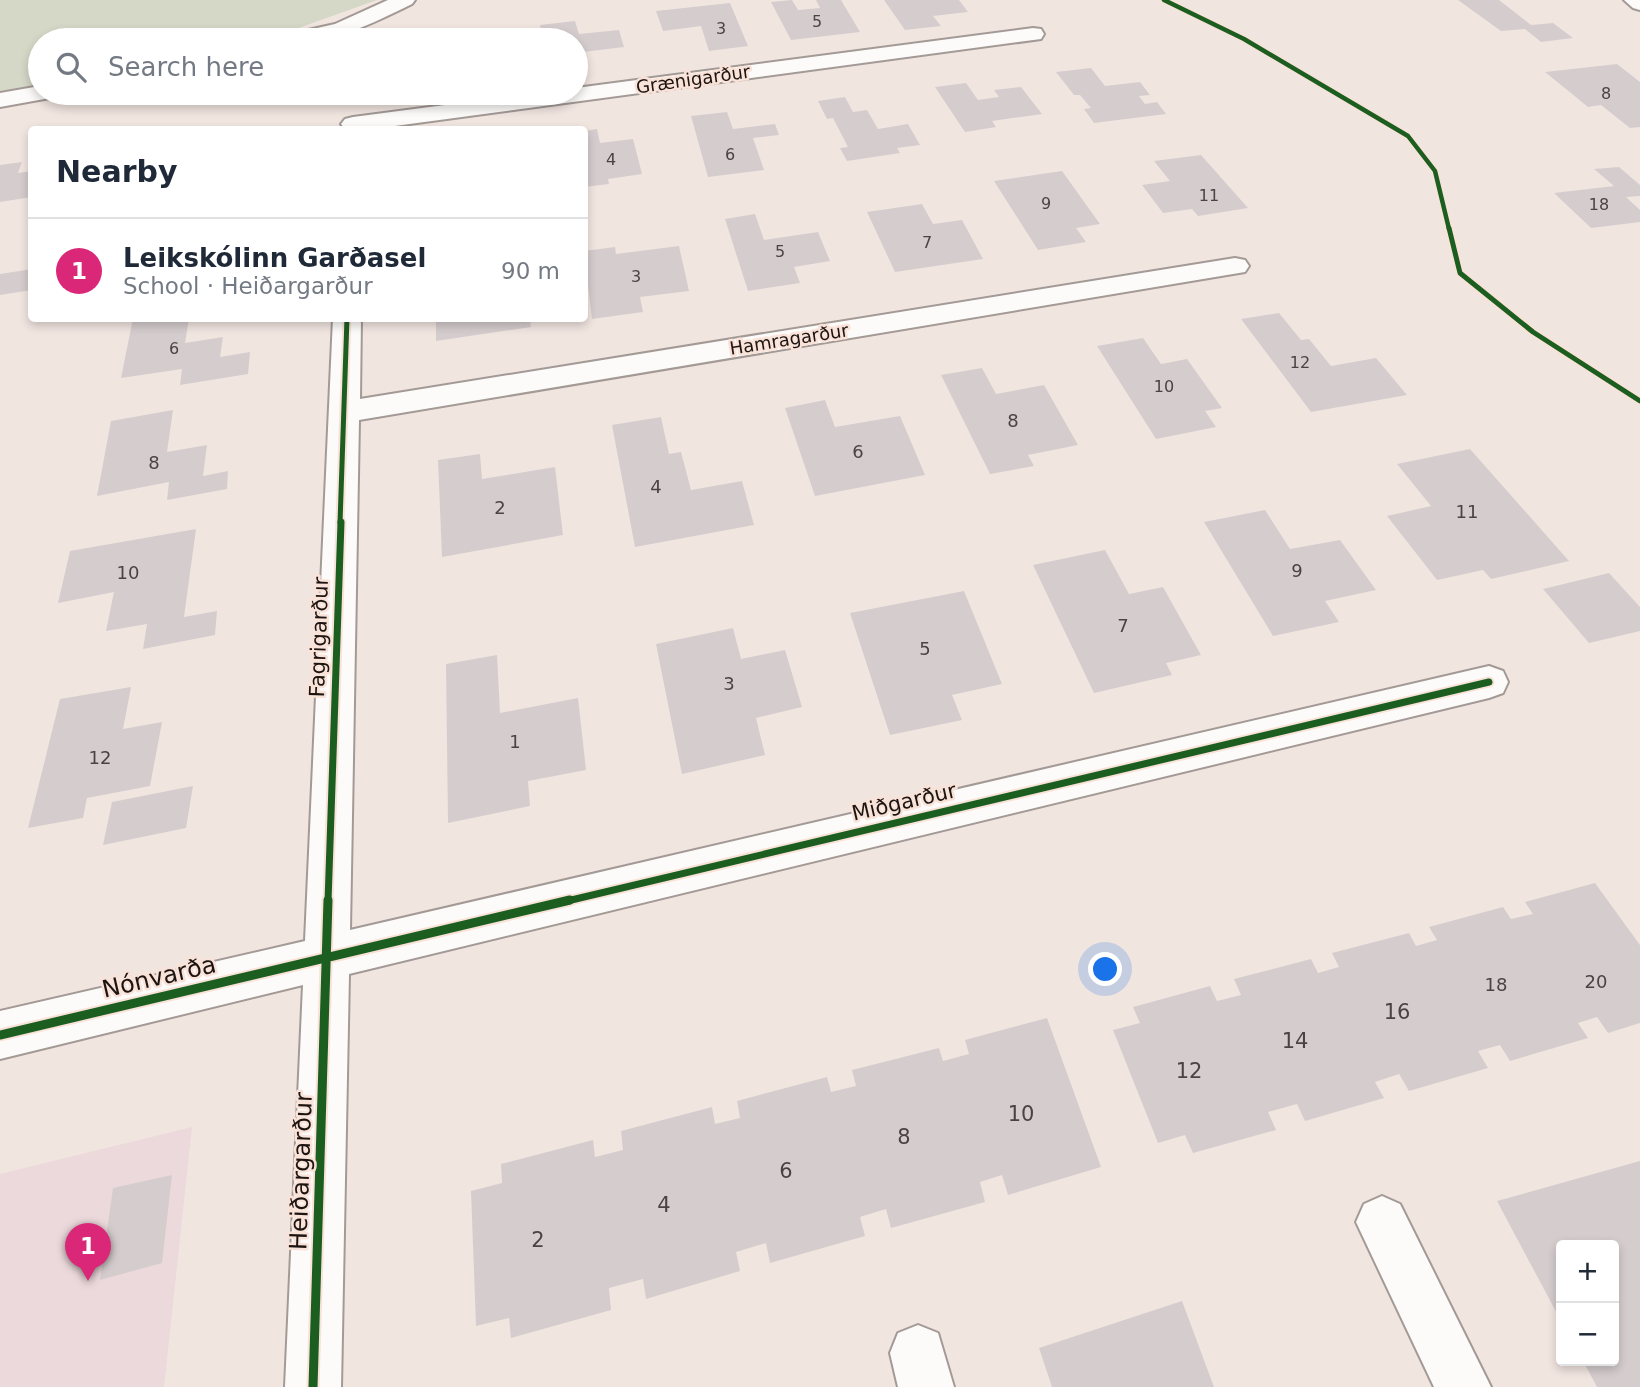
<!DOCTYPE html>
<html lang="en">
<head>
<meta charset="utf-8">
<style>
	body { margin:0; font-family:"DejaVu Sans",sans-serif; background:#f2f2f3; color:#1f2937 }
	.controls { position:absolute; right:21px; bottom:21px; display:grid; overflow:hidden; border-radius:7px; box-shadow:0 4px 10px #0003 }
	.controls button { width:63px; height:63px; display:grid; place-items:center; padding:0; border:0; border-bottom:2px solid #e0e1e3; background:#fff; color:#1f2937; font:35px sans-serif }
	.you { position:absolute; left:1106px; top:970px; width:24px; height:24px; margin:-18px; border:5px solid #fff; border-radius:50%; background:#1a73e8; box-shadow:0 0 0 10px #1a73e833 }
	.badge { display:grid; place-items:center; width:46px; height:46px; border-radius:50%; background:#db2777; color:#fff; font-size:23px; font-weight:700 }
	.pin { position:absolute; translate:-50% -58px; filter:drop-shadow(0 2px 4px #0008) }
	.pin::after { content:''; position:absolute; top:37px; width:24px; height:21px; background:inherit; clip-path:polygon(0 0,100% 0,50% 100%) }
	.list { margin:0; padding:0; list-style:none }
	h2 { display:flex; justify-content:space-between; align-items:center; height:91px; margin:0; padding:0 28px; font-size:30px }
	h2 small { font-size:23px; font-weight:400; color:#747a83 }
	.list li { display:grid; grid-template-columns:46px 1fr auto; gap:21px; align-items:center; box-sizing:border-box; height:105px; padding:0 28px; border-top:2px solid #e0e1e3 }
	.list b { display:block; font-size:26px; white-space:nowrap }
	.list p { margin:0; font-size:23px; white-space:nowrap; color:#747a83 }
	.list em { font-size:23px; font-style:normal; color:#747a83 }
	.icon { flex:none; width:38px; height:38px; fill:none; stroke:currentColor; stroke-width:2; stroke-linecap:round; stroke-linejoin:round }
	.map { position:relative; flex:none; width:1640px; height:1387px; overflow:hidden }
	.search { position:absolute; background:#fff; box-shadow:0 4px 10px #0003; left:28px; top:28px; width:560px; height:77px; display:flex; align-items:center; gap:18px; box-sizing:border-box; padding:0 24px; border-radius:38px; color:#747a83; font-size:26px }
	.panel { position:absolute; background:#fff; box-shadow:0 4px 10px #0003; left:28px; top:126px; width:560px; height:196px; border-radius:7px }
	.map>svg:first-child { display:block }
	.education { fill:#ecd9db }
	.green { fill:#d5d8c7 }
	.building { fill:#d5cdcd }
	.lines { fill:none; stroke-linecap:round; stroke-linejoin:round }
	.minor-casing { stroke:#a39a96; stroke-width:4 }
	.minor { fill:#fdfbfa; fill-rule:evenodd }
	.cycleway-far3-casing { stroke:#f9e2d8; stroke-width:7 }
	.cycleway-far2-casing { stroke:#f9e2d8; stroke-width:9 }
	.cycleway-far1-casing { stroke:#f9e2d8; stroke-width:11 }
	.cycleway-casing { stroke:#f9e2d8; stroke-width:13 }
	.cycleway-far3 { stroke:#1b5e20; stroke-width:4.5 }
	.cycleway-far2 { stroke:#1b5e20; stroke-width:5 }
	.cycleway-far1 { stroke:#1b5e20; stroke-width:7 }
	.cycleway { stroke:#1b5e20; stroke-width:9 }
	.labels { text-anchor:middle; dominant-baseline:central; stroke-width:5; stroke-linejoin:round; paint-order:stroke }
	.far-number-label { font-size:16px; fill:#4b4341 }
	.far-street-label { font-size:18px; fill:#1c1411; stroke:#f9e2d8 }
	.number-label { font-size:18px; fill:#4b4341 }
	.street-label { font-size:21px; fill:#1c1411; stroke:#f9e2d8 }
	.near-number-label { font-size:21px; fill:#4b4341 }
	.near-street-label { font-size:24px; fill:#1c1411; stroke:#f9e2d8 }
</style>
</head>
<body>
<div class="map">
<svg width="1640" height="1387" viewBox="0 0 1640 1387">
	<rect width="100%" height="100%" fill="#f1e5e0"/>
	<path class="education" d="M 192,1127 L 164,1387 L 0,1387 L 0,1174 Z"/>
	<path class="green" d="M 0,0 L 377,0 L 265,40 L 40,40 L 40,86 L 0,91 Z"/>
	<path class="building" d="M 792,0 L 798,10 L 820,8 L 816,0 L 841,0 L 860,32 L 791,40 L 771,2 Z
		M 884,0 L 959,0 L 968,12 L 933,16 L 941,26 L 905,30 Z
		M 1458,0 L 1499,0 L 1531,25 L 1553,23 L 1573,38 L 1541,42 L 1525,29 L 1501,31 Z
		M 730,3 L 748,46 L 709,51 L 701,26 L 663,31 L 656,11 Z
		M 575,21 L 579,34 L 619,30 L 624,47 L 583,52 L 583,55 L 576,56 L 576,40 L 543,40 L 540,25 Z
		M 470,34 L 470,40 L 429,40 L 429,38 Z
		M 1617,64 L 1640,82 L 1640,127 L 1630,128 L 1601,105 L 1588,107 L 1545,72 Z
		M 1091,68 L 1105,86 L 1140,82 L 1150,95 L 1139,96 L 1145,104 L 1157,102 L 1166,114 L 1094,123 L 1084,109 L 1091,108 L 1080,95 L 1074,95 L 1056,72 Z
		M 966,83 L 978,100 L 999,97 L 994,90 L 1021,87 L 1042,114 L 992,121 L 996,127 L 965,132 L 935,87 Z
		M 845,97 L 853,112 L 867,110 L 878,129 L 908,124 L 920,145 L 897,148 L 900,153 L 847,161 L 840,148 L 848,147 L 833,118 L 827,119 L 818,101 Z
		M 727,112 L 733,129 L 775,124 L 779,135 L 753,138 L 764,170 L 708,177 L 691,116 Z
		M 597,129 L 600,143 L 633,139 L 642,174 L 608,179 L 609,184 L 584,187 L 584,131 Z
		M 1201,155 L 1248,208 L 1198,216 L 1192,209 L 1163,213 L 1142,185 L 1170,181 L 1154,161 Z
		M 22,162 L 18,173 L 32,171 L 32,197 L 0,202 L 0,165 Z
		M 1619,167 L 1640,185 L 1640,196 L 1626,197 L 1640,210 L 1640,222 L 1591,228 L 1554,193 L 1614,186 L 1594,169 Z
		M 1062,171 L 1100,224 L 1076,228 L 1086,242 L 1038,250 L 994,181 Z
		M 922,204 L 933,224 L 962,220 L 983,259 L 895,272 L 867,212 Z
		M 755,214 L 764,240 L 818,232 L 830,261 L 794,267 L 800,283 L 748,291 L 725,219 Z
		M 679,246 L 689,291 L 640,297 L 643,312 L 592,319 L 584,251 L 615,247 L 616,254 Z
		M 32,269 L 32,290 L 0,295 L 0,274 Z
		M 1279,313 L 1301,340 L 1309,339 L 1331,366 L 1376,358 L 1407,395 L 1311,412 L 1241,319 Z
		M 133,318 L 189,318 L 185,343 L 223,337 L 220,357 L 250,352 L 248,374 L 180,385 L 182,369 L 121,378 Z
		M 436,318 L 530,318 L 531,327 L 436,341 Z
		M 1143,338 L 1161,364 L 1187,359 L 1222,408 L 1205,411 L 1216,427 L 1156,439 L 1097,346 Z
		M 982,368 L 996,394 L 1044,385 L 1078,445 L 1028,455 L 1034,466 L 990,474 L 941,375 Z
		M 825,400 L 835,427 L 900,416 L 925,475 L 815,496 L 785,408 Z
		M 173,410 L 167,452 L 207,445 L 203,476 L 228,471 L 227,489 L 167,500 L 169,482 L 97,496 L 111,421 Z
		M 661,417 L 669,454 L 681,452 L 691,490 L 742,481 L 754,525 L 635,547 L 612,425 Z
		M 1470,449 L 1569,561 L 1491,579 L 1483,570 L 1437,580 L 1387,516 L 1431,506 L 1397,464 Z
		M 480,454 L 482,479 L 555,467 L 563,535 L 442,557 L 438,460 Z
		M 1265,510 L 1290,549 L 1340,540 L 1376,590 L 1325,601 L 1339,622 L 1273,636 L 1204,522 Z
		M 196,529 L 184,617 L 217,611 L 215,635 L 143,649 L 147,624 L 106,631 L 114,592 L 58,603 L 70,551 Z
		M 1105,550 L 1129,594 L 1163,587 L 1201,655 L 1166,663 L 1172,675 L 1094,693 L 1033,565 Z
		M 1609,573 L 1640,607 L 1640,631 L 1589,643 L 1543,589 Z
		M 964,591 L 1002,684 L 952,695 L 962,720 L 890,735 L 850,613 Z
		M 733,628 L 741,659 L 785,650 L 802,707 L 756,718 L 765,755 L 682,774 L 656,644 Z
		M 497,655 L 500,713 L 578,698 L 586,770 L 528,781 L 530,806 L 448,823 L 446,664 Z
		M 131,687 L 123,729 L 162,722 L 150,786 L 87,798 L 83,818 L 28,828 L 60,699 Z
		M 193,786 L 186,828 L 103,845 L 112,802 Z
		M 1595,883 L 1640,945 L 1640,1023 L 1608,1033 L 1597,1017 L 1578,1023 L 1588,1038 L 1510,1061 L 1500,1045 L 1478,1051 L 1488,1068 L 1409,1091 L 1399,1074 L 1375,1082 L 1384,1098 L 1305,1121 L 1297,1104 L 1268,1112 L 1276,1130 L 1193,1153 L 1185,1135 L 1158,1143 L 1113,1030 L 1140,1023 L 1133,1007 L 1210,986 L 1217,1001 L 1241,995 L 1234,979 L 1311,959 L 1318,973 L 1339,967 L 1332,953 L 1409,933 L 1416,946 L 1437,940 L 1429,927 L 1503,907 L 1511,919 L 1533,914 L 1525,902 Z
		M 1047,1018 L 1101,1167 L 1008,1195 L 1002,1175 L 980,1182 L 985,1202 L 891,1228 L 886,1209 L 860,1217 L 865,1236 L 770,1263 L 766,1243 L 736,1252 L 740,1271 L 646,1299 L 643,1279 L 609,1288 L 611,1310 L 511,1338 L 509,1318 L 476,1326 L 471,1191 L 502,1183 L 501,1164 L 593,1140 L 595,1157 L 623,1150 L 621,1131 L 712,1107 L 715,1124 L 740,1118 L 737,1101 L 827,1077 L 831,1092 L 856,1086 L 852,1070 L 939,1048 L 943,1061 L 969,1054 L 965,1040 Z
		M 1640,1161 L 1640,1387 L 1597,1387 L 1583,1361 L 1614,1361 L 1614,1245 L 1561,1245 L 1561,1321 L 1497,1201 Z
		M 172,1175 L 162,1263 L 100,1280 L 113,1188 Z
		M 1182,1301 L 1214,1387 L 1052,1387 L 1039,1348 Z"/>
	<g class="lines">
		<g class="minor-casing">
			<path id="minor" d="M 388,0 L 415,0 L 412,4 C 365,27 337,42 283,40 L 286,35 L 335,24 Z
				M 1624,0 L 1640,0 L 1640,10 L 1633,8 Z
				M 1033,28 L 1041,29 L 1044,34 L 1041,39 L 365,130 L 346,130 L 341,124 L 345,119 L 353,117 L 537,93 L 576,93 L 576,88 Z
				M 40,86 L 40,93 L 53,93 L 50,98 L 0,107 L 0,93 Z
				M 1235,258 L 1245,260 L 1249,266 L 1245,272 L 359,420 L 350,930 L 1489,666 L 1503,671 L 1508,682 L 1503,693 L 1489,698 L 349,974 L 341,1387 L 285,1387 L 303,985 L 0,1059 L 0,1011 L 305,941 L 333,318 L 361,318 L 360,399 Z
				M 1382,1196 L 1400,1204 L 1491,1387 L 1434,1387 L 1356,1222 L 1364,1204 Z
				M 918,1325 L 938,1333 L 954,1387 L 898,1387 L 890,1353 L 898,1333 Z"/>
		</g>
		<use href="#minor" class="minor"/>
		<g class="cycleway-far3-casing">
			<path id="cycleway-far3" d="M 1164,0 L 1244,39 L 1408,136 L 1435,171 L 1449,229"/>
		</g>
		<g class="cycleway-far2-casing">
			<path id="cycleway-far2" d="M 1449,228 L 1460,273 L 1533,332 L 1640,401
				M 340,523 L 347,318"/>
		</g>
		<g class="cycleway-far1-casing">
			<path id="cycleway-far1" d="M 328,902 L 341,522
				M 563,902 L 1489,682"/>
		</g>
		<g class="cycleway-casing">
			<path id="cycleway" d="M 0,1035 L 570,900
				M 313,1387 L 328,900"/>
		</g>
		<use href="#cycleway-far3" class="cycleway-far3"/>
		<use href="#cycleway-far2" class="cycleway-far2"/>
		<use href="#cycleway-far1" class="cycleway-far1"/>
		<use href="#cycleway" class="cycleway"/>
	</g>
	<g class="labels">
		<g class="far-number-label">
			<text x="817" y="21">5</text>
			<text x="721" y="28">3</text>
			<text x="1606" y="93">8</text>
			<text x="730" y="154">6</text>
			<text x="611" y="159">4</text>
			<text x="1209" y="195">11</text>
			<text x="1046" y="203">9</text>
			<text x="1599" y="204">18</text>
			<text x="927" y="242">7</text>
			<text x="780" y="251">5</text>
			<text x="636" y="276">3</text>
			<text x="174" y="348">6</text>
			<text x="1300" y="362">12</text>
			<text x="1164" y="386">10</text>
		</g>
		<g class="far-street-label">
			<text transform="translate(693 79) rotate(-8)">Grænigarður</text>
			<text transform="translate(789 339) rotate(-9)">Hamragarður</text>
		</g>
		<g class="number-label">
			<text x="1013" y="420">8</text>
			<text x="858" y="451">6</text>
			<text x="154" y="462">8</text>
			<text x="656" y="486">4</text>
			<text x="500" y="507">2</text>
			<text x="1467" y="511">11</text>
			<text x="1297" y="570">9</text>
			<text x="128" y="572">10</text>
			<text x="1123" y="625">7</text>
			<text x="925" y="648">5</text>
			<text x="729" y="683">3</text>
			<text x="515" y="741">1</text>
			<text x="100" y="757">12</text>
			<text x="1596" y="981">20</text>
			<text x="1496" y="984">18</text>
		</g>
		<g class="street-label">
			<text transform="translate(319 637) rotate(-88)">Fagrigarður</text>
			<text transform="translate(904 802) rotate(-13)">Miðgarður</text>
		</g>
		<g class="near-number-label">
			<text x="1397" y="1012">16</text>
			<text x="1295" y="1041">14</text>
			<text x="1189" y="1071">12</text>
			<text x="1021" y="1114">10</text>
			<text x="904" y="1137">8</text>
			<text x="786" y="1171">6</text>
			<text x="664" y="1205">4</text>
			<text x="538" y="1240">2</text>
		</g>
		<g class="near-street-label">
			<text transform="translate(159 977) rotate(-13)">Nónvarða</text>
			<text transform="translate(301 1171) rotate(-88)">Heiðargarður</text>
		</g>
	</g>
</svg>
<div class="controls">
<button>+</button>
<button>−</button>
</div>
<div class="you"></div>
<div class="pin badge" style="left:88px;top:1281px">1</div>
<div class="search"><svg class="icon" aria-label="search" viewBox="0 0 24 24"><circle cx="10" cy="10" r="6"/><path d="M15 15l6 6"/></svg>Search here</div>
<section class="panel">
<h2>Nearby<small></small></h2>
<ul class="list">
<li><span class="badge">1</span><div><b>Leikskólinn Garðasel</b><p>School · Heiðargarður</p></div><em>90 m</em></li>
</ul>
</section>
</div>
</body>
</html>
